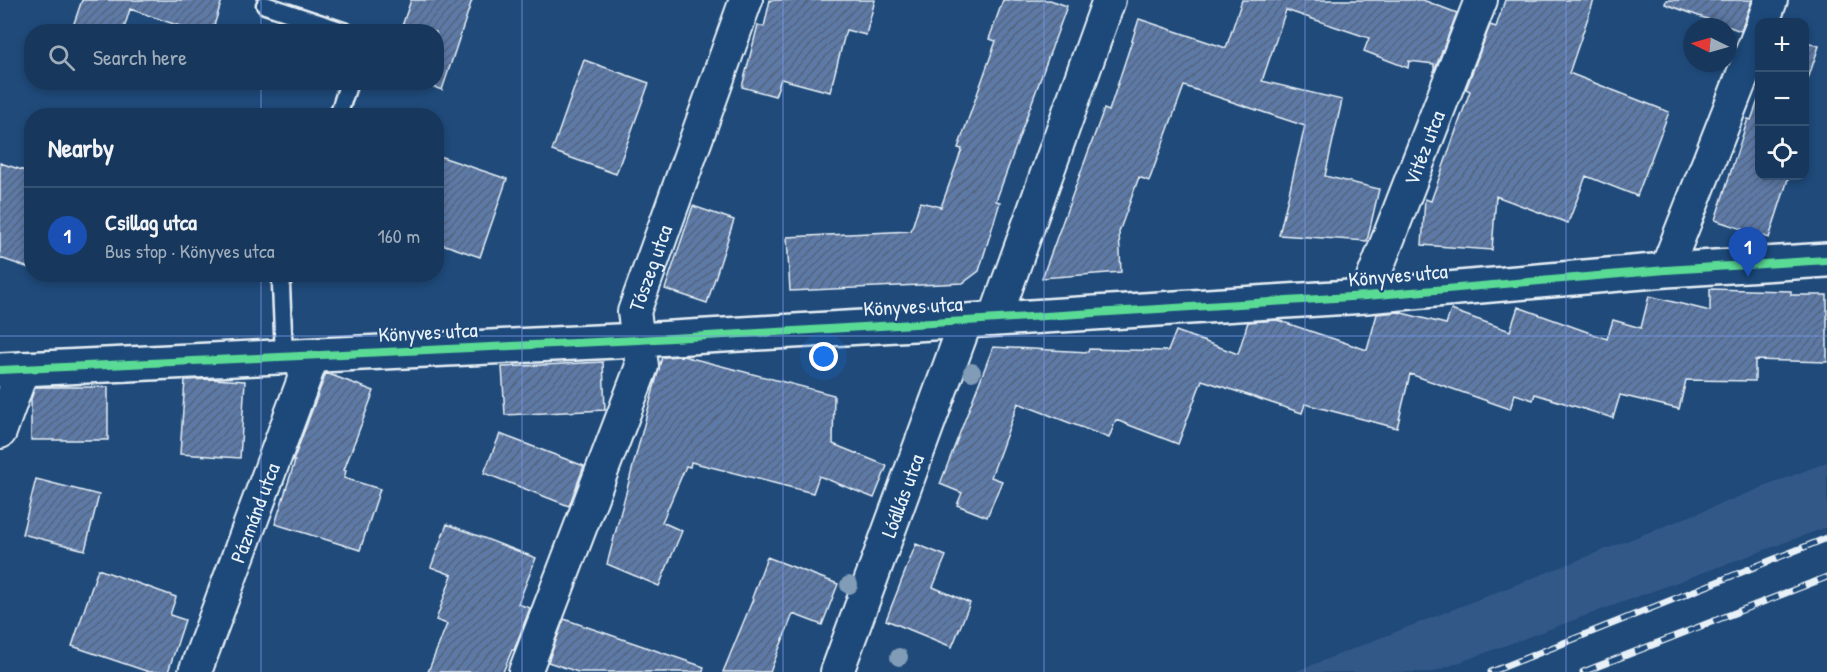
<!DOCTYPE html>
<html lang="en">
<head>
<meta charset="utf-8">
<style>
	body { margin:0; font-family:"Patrick Hand",sans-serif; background:#203f62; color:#f1f3f6 }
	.controls { position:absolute; right:18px; top:18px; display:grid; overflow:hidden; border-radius:12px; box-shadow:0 3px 9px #0003 }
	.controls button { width:54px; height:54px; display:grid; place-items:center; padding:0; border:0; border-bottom:2px solid #365272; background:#17385c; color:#f1f3f6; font:30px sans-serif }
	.compass { position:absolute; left:1683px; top:18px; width:54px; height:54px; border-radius:50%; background:#17385c; box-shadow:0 3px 9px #0003; rotate:275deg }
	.you { position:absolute; left:824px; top:357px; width:21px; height:21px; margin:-15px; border:4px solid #fff; border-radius:50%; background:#1a73e8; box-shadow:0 0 0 9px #1a73e833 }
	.badge { display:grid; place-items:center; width:39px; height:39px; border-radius:50%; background:#8c9099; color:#fff; font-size:20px; font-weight:700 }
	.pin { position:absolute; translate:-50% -50px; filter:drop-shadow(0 2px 3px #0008) }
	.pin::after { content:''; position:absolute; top:32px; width:21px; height:18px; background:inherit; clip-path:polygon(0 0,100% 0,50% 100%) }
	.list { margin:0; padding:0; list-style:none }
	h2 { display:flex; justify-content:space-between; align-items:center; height:78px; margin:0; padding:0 24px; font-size:26px }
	h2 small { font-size:20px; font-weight:400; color:#9eacbb }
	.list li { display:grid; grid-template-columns:39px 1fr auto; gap:18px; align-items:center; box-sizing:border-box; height:96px; padding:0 24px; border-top:2px solid #365272 }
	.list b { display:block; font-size:22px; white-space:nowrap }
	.list p { margin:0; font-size:20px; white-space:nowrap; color:#9eacbb }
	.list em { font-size:20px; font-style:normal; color:#9eacbb }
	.icon { flex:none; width:33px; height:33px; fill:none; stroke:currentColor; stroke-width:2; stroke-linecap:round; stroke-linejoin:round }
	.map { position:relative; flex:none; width:1827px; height:672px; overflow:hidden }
	.search { position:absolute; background:#17385c; box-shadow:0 3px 9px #0003; left:24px; top:24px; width:420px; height:66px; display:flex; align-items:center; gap:15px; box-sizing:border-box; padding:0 21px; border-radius:24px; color:#9eacbb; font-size:22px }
	.panel { position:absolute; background:#17385c; box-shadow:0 3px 9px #0003; left:24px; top:108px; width:420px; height:174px; border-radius:24px }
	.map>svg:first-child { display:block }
	.built { fill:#325888 }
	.building { fill:url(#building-hatch); stroke:#e8f1f8; stroke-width:1.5 }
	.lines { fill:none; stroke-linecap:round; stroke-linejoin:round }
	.lane-casing { stroke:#e8f1f8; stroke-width:21 }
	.street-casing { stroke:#e8f1f8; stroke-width:36 }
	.secondary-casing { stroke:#e8f1f8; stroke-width:38 }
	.lane { stroke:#1f4a7a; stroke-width:16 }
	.street { stroke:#1f4a7a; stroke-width:32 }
	.secondary { stroke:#1f4a7a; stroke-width:33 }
	.rail-casing { stroke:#e8f1f8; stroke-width:7 }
	.rail { stroke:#1f4a7a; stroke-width:4.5; stroke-dasharray:14; stroke-linecap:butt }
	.cycleway-casing { stroke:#1f4a7a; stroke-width:11 }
	.cycleway { stroke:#5adb95; stroke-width:8 }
	.tree { fill:#819cb6 }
	.grid { fill:none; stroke:#7897e6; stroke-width:1.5; stroke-opacity:0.55 }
	.labels { text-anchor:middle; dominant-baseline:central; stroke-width:4.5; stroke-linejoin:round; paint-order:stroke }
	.street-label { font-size:21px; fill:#e8f1f8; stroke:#1f4a7a }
</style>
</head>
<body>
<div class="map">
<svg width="1827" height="672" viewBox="0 0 1827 672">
	<defs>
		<pattern id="building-hatch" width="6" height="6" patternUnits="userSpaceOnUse" patternTransform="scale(1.5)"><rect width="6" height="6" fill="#5d7aa7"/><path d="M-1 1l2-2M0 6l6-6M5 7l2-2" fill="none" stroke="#53647d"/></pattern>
	</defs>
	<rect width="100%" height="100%" fill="#1f4a7a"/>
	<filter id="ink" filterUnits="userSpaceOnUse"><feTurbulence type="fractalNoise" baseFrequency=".0167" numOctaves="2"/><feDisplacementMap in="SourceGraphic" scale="12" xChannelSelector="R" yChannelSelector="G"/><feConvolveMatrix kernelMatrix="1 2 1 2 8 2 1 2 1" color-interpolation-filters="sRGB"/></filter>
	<g filter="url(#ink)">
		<path class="built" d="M 1827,462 L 1827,527 L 1433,672 L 1294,672 Z"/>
		<path class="building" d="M 82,0 L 222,0 L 212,32 L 197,32 L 130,9 L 123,32 L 71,32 Z
			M 411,0 L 472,0 L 442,90 L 420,82 L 436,82 L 436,32 L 400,32 Z
			M 770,0 L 875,0 L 866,35 L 846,30 L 830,92 L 781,79 L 775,96 L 742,87 L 758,25 L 764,27 Z
			M 1003,0 L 1050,0 L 1067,6 L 996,201 L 1000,202 L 979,271 L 963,283 L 790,291 L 787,237 L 911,231 L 920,202 L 941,207 L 962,149 L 958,148 L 996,41 L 989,39 Z
			M 1242,0 L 1423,0 L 1457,13 L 1434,72 L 1434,64 L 1409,61 L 1408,68 L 1364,51 L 1369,38 L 1286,10 L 1262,81 L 1342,100 L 1325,176 L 1379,189 L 1367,241 L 1279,235 L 1305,126 L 1184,86 L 1149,181 L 1139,177 L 1119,232 L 1121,272 L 1042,278 L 1104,109 L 1109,111 L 1139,19 L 1226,48 Z
			M 1505,0 L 1594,0 L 1569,73 L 1669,112 L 1637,196 L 1586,176 L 1568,223 L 1496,196 L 1492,250 L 1422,245 L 1425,199 L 1431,201 L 1470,91 L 1466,89 L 1490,25 L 1496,27 Z
			M 1666,0 L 1752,0 L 1741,31 L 1665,4 Z
			M 1804,41 L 1819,46 L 1804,91 Z
			M 584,60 L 649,83 L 616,174 L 552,151 Z
			M 1760,95 L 1760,176 L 1789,176 L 1769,238 L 1715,220 L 1748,119 L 1751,120 Z
			M 436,155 L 507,179 L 480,257 L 436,242 Z
			M 0,163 L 32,173 L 32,269 L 0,258 Z
			M 693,206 L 734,220 L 707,303 L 665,289 Z
			M 1710,289 L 1791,291 L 1791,295 L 1827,295 L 1827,362 L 1755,360 L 1755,381 L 1686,380 L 1679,409 L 1620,395 L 1613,418 L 1535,394 L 1533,400 L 1515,394 L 1510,409 L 1410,374 L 1397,428 L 1305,404 L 1302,413 L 1202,380 L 1178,444 L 1116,420 L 1109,438 L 1018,403 L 991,477 L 1002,481 L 987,517 L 957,505 L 962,493 L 940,484 L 993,347 L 1088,352 L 1089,349 L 1168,351 L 1176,331 L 1238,354 L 1248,322 L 1277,320 L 1367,350 L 1377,314 L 1398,312 L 1446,324 L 1451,310 L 1510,331 L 1518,307 L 1607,339 L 1613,320 L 1641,328 L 1649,296 L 1710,311 Z
			M 683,356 L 834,395 L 833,444 L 887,466 L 874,498 L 819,476 L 813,493 L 691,462 L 690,467 L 686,466 L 662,522 L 682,531 L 659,586 L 607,564 L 662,357 Z
			M 603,362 L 605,410 L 505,415 L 502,367 Z
			M 326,373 L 374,391 L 344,470 L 346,471 L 344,478 L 380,489 L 360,550 L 275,524 L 295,461 L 293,461 Z
			M 212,379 L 245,381 L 240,458 L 180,454 L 185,380 Z
			M 35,387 L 108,387 L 108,440 L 31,440 L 31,399 Z
			M 500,434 L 584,466 L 569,506 L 484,473 Z
			M 36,479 L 99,495 L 85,550 L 22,534 Z
			M 447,524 L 536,558 L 518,604 L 530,608 L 514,650 L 512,650 L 503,672 L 428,672 L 447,624 L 436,620 L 452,575 L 431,567 Z
			M 916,544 L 946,556 L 933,587 L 970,603 L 952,647 L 886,620 Z
			M 767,557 L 838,584 L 822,625 L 793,614 L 770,672 L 723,672 L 753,599 L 752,598 Z
			M 98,569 L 176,597 L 170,615 L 185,620 L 168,672 L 149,672 L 72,646 Z
			M 564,619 L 704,667 L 703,672 L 578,672 L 548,662 Z"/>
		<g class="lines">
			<g class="lane-casing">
				<path id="lane" d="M 265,5 L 346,32
					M 338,116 L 349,82
					M 284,356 L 281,285 L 285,274"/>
			</g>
			<g class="street-casing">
				<g id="street">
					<path d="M 1763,22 L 1771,0"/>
					<path d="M 1666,270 L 1760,31"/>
					<path id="s1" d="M 1366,296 L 1481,0"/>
					<path d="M 995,319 L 1109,0"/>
					<path d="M 0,432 L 23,368"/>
					<path id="s2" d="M 195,672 L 313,355"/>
					<path id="s3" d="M 525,672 L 642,366 L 634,312 L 746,0"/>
					<path id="s4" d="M 837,672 L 966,321"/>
				</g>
			</g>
			<g class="secondary-casing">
				<path id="secondary" d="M 0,370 L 638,340 L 966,321 L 1366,296 L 1666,270 L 1827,260"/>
			</g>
			<use href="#lane" class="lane"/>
			<use href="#street" class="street"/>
			<use href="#secondary" class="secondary"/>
			<g class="rail-casing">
				<path id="rail" d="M 1491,672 L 1827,538
					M 1583,672 L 1827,577"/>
			</g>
			<use href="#rail" class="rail"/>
			<g class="cycleway-casing">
				<path id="cycleway" d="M 0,370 L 638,340 L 966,321 L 1366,296 L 1666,270 L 1827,260"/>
			</g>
			<use href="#cycleway" class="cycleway"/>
		</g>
		<g class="tree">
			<circle cx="972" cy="372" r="9"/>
			<circle cx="849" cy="585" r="9"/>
			<circle cx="899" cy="657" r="9"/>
		</g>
	</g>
	<path class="grid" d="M 261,0 L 261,32M 522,0 L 522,672M 783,0 L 783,672M 1044,0 L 1044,672M 1305,0 L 1305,672M 1566,0 L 1566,672M 261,82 L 261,116M 261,274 L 261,672M 0,336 L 1827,336"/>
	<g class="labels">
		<g class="street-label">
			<text stroke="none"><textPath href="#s1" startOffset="159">Vitéz utca</textPath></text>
			<text stroke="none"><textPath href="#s3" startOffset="429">Tószeg utca</textPath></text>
			<text transform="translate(1398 275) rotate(-5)">Könyves utca</text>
			<text transform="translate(913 306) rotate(-3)">Könyves utca</text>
			<text transform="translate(428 332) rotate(-3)">Könyves utca</text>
			<text stroke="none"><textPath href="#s4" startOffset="188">Lóállás utca</textPath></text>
			<text stroke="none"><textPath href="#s2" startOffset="170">Pázmánd utca</textPath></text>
		</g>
	</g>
</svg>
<div class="controls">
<button>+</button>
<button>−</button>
<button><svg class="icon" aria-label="locate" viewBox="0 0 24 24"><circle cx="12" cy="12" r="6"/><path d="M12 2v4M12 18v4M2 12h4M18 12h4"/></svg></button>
</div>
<svg class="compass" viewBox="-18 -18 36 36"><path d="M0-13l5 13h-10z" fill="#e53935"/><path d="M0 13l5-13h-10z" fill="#9eacbb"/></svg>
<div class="you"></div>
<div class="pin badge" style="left:1748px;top:277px;background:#1a4fb4">1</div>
<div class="search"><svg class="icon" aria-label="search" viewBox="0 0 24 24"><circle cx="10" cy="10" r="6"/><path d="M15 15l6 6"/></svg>Search here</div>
<section class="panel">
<h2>Nearby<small></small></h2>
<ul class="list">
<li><span class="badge" style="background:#1a4fb4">1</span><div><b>Csillag utca</b><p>Bus stop · Könyves utca</p></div><em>160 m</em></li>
</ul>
</section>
</div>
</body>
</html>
